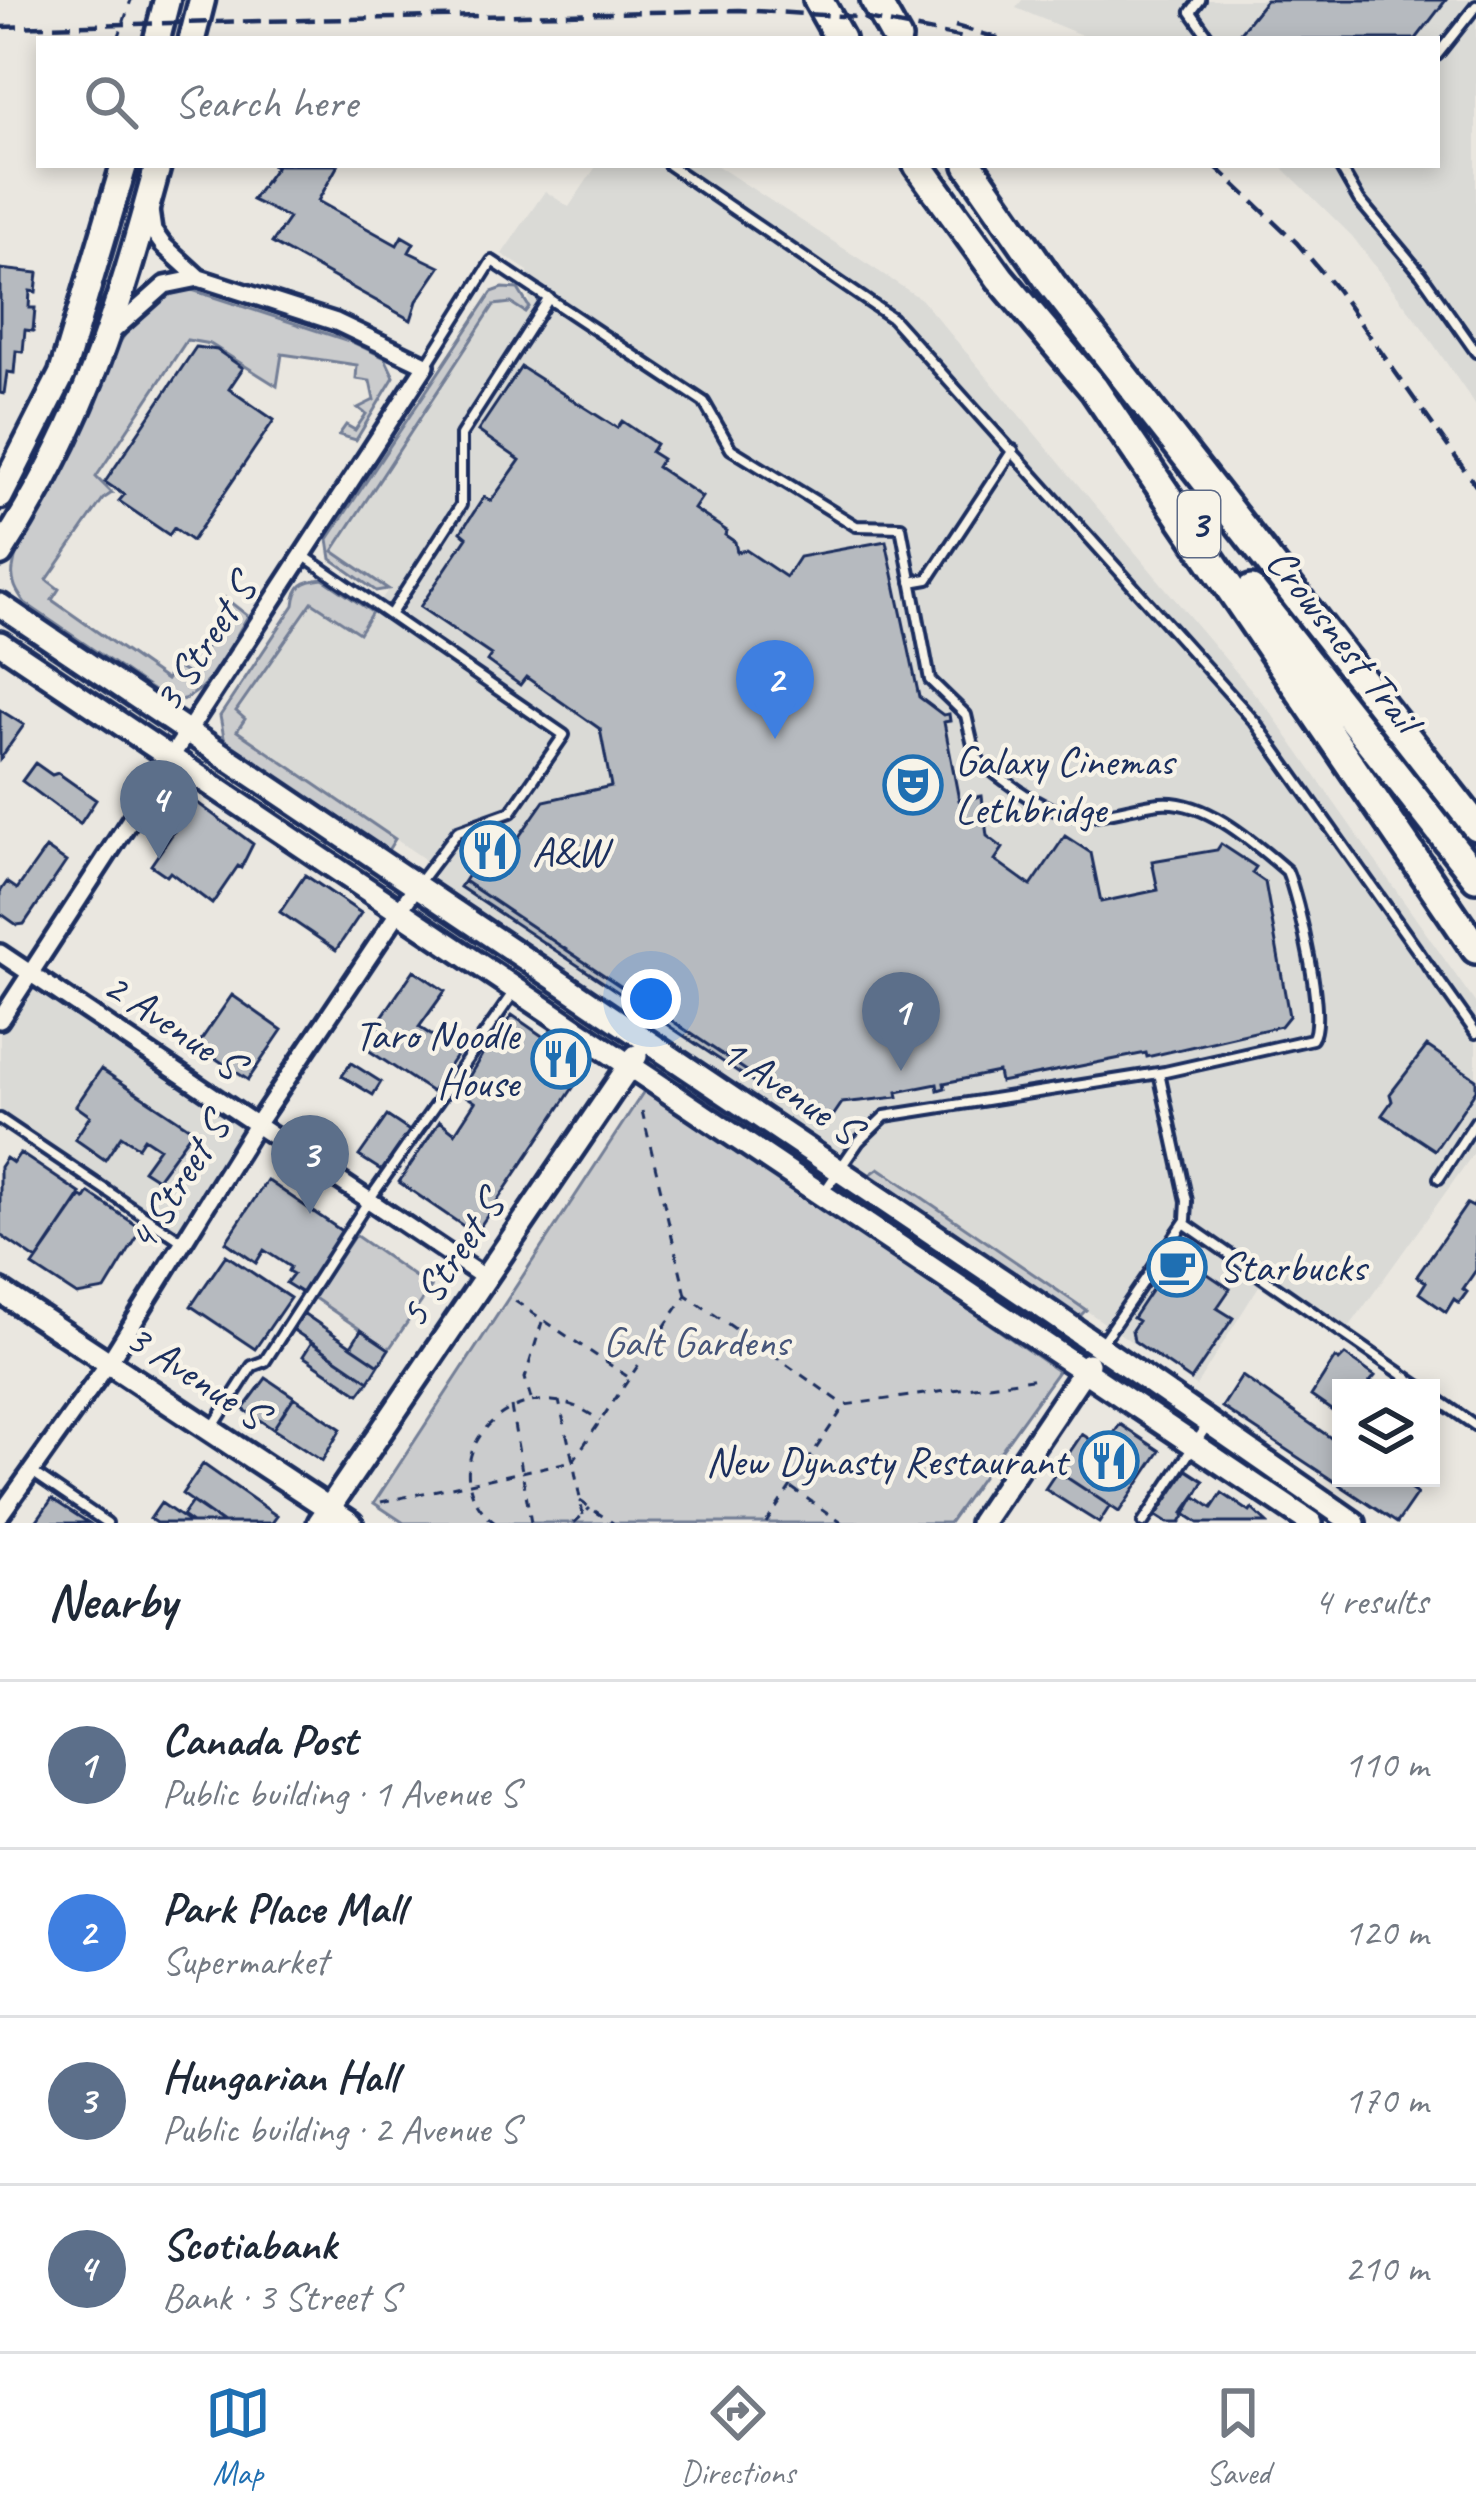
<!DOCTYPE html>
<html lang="en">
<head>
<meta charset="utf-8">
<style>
	body { margin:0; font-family:Caveat,sans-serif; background:#f2f2f3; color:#1f2937 }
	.controls { position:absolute; right:36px; bottom:36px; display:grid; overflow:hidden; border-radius:0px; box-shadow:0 6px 18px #0003 }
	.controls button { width:108px; height:108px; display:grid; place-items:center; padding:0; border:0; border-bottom:3px solid #e0e1e3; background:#fff; color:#1f2937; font:60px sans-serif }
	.you { position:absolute; left:651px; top:999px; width:42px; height:42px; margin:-30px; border:9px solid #fff; border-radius:50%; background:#1a73e8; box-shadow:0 0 0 18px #1a73e833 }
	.badge { display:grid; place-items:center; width:78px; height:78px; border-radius:50%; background:#1f6fb2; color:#fff; font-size:39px; font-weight:700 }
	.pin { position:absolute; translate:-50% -99px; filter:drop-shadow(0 3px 6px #0008) }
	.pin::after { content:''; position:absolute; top:63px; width:42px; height:36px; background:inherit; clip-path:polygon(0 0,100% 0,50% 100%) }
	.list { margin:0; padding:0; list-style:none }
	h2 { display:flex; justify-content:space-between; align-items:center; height:156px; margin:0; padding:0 48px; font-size:51px }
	h2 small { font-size:39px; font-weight:400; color:#747a83 }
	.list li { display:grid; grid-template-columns:78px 1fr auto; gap:36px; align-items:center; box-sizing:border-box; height:168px; padding:0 48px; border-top:3px solid #e0e1e3 }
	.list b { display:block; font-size:45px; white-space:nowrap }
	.list p { margin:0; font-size:39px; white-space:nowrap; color:#747a83 }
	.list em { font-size:39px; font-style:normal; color:#747a83 }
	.icon { flex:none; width:66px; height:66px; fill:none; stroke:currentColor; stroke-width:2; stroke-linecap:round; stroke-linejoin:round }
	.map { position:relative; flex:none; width:1476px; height:1523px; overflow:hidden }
	.search { position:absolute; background:#fff; box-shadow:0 6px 18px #0003; left:36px; right:36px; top:36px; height:132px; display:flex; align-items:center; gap:30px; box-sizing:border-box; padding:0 42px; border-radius:0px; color:#747a83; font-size:45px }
	.sheet { height:828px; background:#fff }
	nav { display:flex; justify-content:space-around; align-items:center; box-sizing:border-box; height:168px; border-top:3px solid #e0e1e3; background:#fff; font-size:33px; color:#747a83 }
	nav a { display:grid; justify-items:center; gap:6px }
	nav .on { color:#1f6fb2 }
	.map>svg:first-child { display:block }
	.built { fill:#dadad6 }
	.green { fill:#cbcccd; stroke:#737e96; stroke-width:3 }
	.building { fill:#b6babf; stroke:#1b2f5e; stroke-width:3 }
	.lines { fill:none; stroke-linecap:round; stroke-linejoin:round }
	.lane-casing { stroke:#1b2f5e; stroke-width:16 }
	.street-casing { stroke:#1b2f5e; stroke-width:24 }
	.secondary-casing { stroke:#1b2f5e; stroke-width:30 }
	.primary-casing { stroke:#1b2f5e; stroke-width:33 }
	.highway-casing { stroke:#1b2f5e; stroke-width:36 }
	.path { stroke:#1b2f5e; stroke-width:3; stroke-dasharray:9 9; stroke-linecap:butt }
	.lane { stroke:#f7f3e8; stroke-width:8 }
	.street { stroke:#f7f3e8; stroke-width:15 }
	.secondary { stroke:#f7f3e8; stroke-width:21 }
	.primary { stroke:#f7f3e8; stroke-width:24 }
	.highway { stroke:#f7f3e8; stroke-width:27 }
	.rail { stroke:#1b2f5e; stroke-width:4.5; stroke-dasharray:18 9; stroke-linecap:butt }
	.labels { text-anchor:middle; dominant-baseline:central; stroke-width:9; stroke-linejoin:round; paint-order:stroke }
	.shield { fill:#f7f3e8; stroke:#5d6a87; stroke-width:3 }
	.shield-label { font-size:39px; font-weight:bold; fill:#1b2f5e }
	.street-label { font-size:42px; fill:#1b2f5e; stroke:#f7f3e8 }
	.poi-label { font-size:42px; fill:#1b2f5e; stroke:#f7f3e8; text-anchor:start }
	.park-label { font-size:42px; fill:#47567a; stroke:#f7f3e8 }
</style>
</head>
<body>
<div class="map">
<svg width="1476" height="1523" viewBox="0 0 1476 1523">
	<rect width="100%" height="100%" fill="#eae7e0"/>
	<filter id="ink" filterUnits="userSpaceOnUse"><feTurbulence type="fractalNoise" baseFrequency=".00833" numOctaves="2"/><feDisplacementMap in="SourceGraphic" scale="24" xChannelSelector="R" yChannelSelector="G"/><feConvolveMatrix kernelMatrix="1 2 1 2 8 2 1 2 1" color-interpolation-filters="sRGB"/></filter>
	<g filter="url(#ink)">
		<path class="built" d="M 1022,0 L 1476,0 L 1476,406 L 1421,326 L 1352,236 L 1280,165 L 1437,165 L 1437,39 L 1091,39 L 1016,8 Z
			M 597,165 L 716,165 L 921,299 L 1271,713 L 1476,1004 L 1476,1150 L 1340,1340 L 1259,1286 L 1196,1386 L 879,1168 L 868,1176 L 441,889 L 423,858 L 237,731 L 236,712 L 313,601 L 358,633 L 388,590 L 333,551 L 494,305 L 511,303 L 529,307 L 528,271 L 502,254 L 545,191 L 569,207 Z
			M 31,974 L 256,1125 L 184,1242 L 0,1119 L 0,1020 Z"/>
		<path class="green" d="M 503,288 L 518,289 L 529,307 L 525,312 L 511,303 L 494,305 L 333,551 L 388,589 L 376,591 L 331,559 L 328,539 L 492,292 Z
			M 192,290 L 352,342 L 385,358 L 394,377 L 356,440 L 339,435 L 346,425 L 355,430 L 366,414 L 358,408 L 374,400 L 370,381 L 356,379 L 357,365 L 282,354 L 277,386 L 210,344 L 187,340 L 96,477 L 112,493 L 103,499 L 47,580 L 59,589 L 52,600 L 166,680 L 175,666 L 188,674 L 231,611 L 221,604 L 225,598 L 248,616 C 230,645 208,701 170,702 L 25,603 C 17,592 11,582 13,569 C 18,530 56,480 75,444 C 96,402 108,346 143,313 C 157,299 173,291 192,290 Z
			M 323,579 L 372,612 L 359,633 L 312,602 L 236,711 L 245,719 L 237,731 L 395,839 L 387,852 L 225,743 L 220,716 L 294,605 C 296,585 303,581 323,579 Z
			M 646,1088 L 1058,1371 L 949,1523 L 404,1523 L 374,1503 Z
			M 879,1168 L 1086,1310 L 1076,1320 L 868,1176 Z
			M 355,1235 L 431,1288 L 389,1349 L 313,1297 Z"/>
		<path class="building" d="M 1266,0 L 1446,0 L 1416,39 L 1241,39 L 1237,36 Z
			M 273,165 L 338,165 L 318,201 L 397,245 L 402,236 L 414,243 L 409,252 L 440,267 L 417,301 L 411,320 L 272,243 L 289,218 L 252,200 L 276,167 Z
			M 0,269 L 38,273 L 36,292 L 30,291 L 29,308 L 35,308 L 33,331 L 25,330 L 23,352 L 16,351 L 14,373 L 7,372 L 4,394 L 0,393 Z
			M 196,347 L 217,350 L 243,368 L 229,389 L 274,420 L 192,541 L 174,528 L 169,535 L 119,501 L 124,495 L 105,482 Z
			M 521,367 L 617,428 L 622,421 L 656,444 L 651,452 L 662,459 L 657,467 L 702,497 L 694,509 L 727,531 L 725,535 L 735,542 L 737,552 L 746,550 L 786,577 L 799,557 L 886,541 L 919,697 L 943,715 L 949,714 L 950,721 L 944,722 L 959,800 L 982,796 L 987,836 L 1003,848 L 995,860 L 1031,886 L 1065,836 L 1091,853 L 1101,902 L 1158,890 L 1152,861 L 1217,850 L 1221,844 L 1256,867 L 1252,873 L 1265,882 L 1289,1016 L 1281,1026 L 1147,1057 L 1146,1053 L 1000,1082 L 998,1072 L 944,1083 L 945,1088 L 938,1090 L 937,1084 L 897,1092 L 898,1097 L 842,1103 L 827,1125 L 464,881 L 489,842 L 518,838 L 544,801 L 611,786 L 600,729 L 526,677 L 520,685 L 487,661 L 491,655 L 420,607 L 467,537 L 461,532 L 484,497 L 491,501 L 520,460 L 478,431 Z
			M 0,710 L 24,725 L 0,759 Z
			M 35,763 L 52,775 L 58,773 L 96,800 L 80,824 L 22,781 Z
			M 195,801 L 253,844 L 241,868 L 238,866 L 212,904 L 170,872 L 167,876 L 151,865 Z
			M 46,848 L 66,862 L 24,924 L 17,925 L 0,913 L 0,892 L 7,882 L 17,889 Z
			M 305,875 L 361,913 L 336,950 L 280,912 Z
			M 464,881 L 827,1125 L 824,1129 L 460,887 Z
			M 414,970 L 445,991 L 419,1027 L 458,1053 L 432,1092 L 362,1046 Z
			M 232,995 L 282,1030 L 248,1080 L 197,1046 Z
			M 512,1015 L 587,1067 L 477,1231 L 472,1232 L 399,1182 L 440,1121 L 455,1133 L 475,1102 L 460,1092 L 499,1026 L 503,1028 Z
			M 1427,1046 L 1476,1079 L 1476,1090 L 1435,1150 L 1382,1115 L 1392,1101 L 1390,1094 Z
			M 351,1063 L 381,1082 L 373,1095 L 342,1076 Z
			M 101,1069 L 193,1130 L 157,1179 L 143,1170 L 159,1148 L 144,1138 L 138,1147 L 121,1136 L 105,1160 L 75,1139 L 90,1116 L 76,1106 Z
			M 387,1116 L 411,1132 L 384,1172 L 359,1156 Z
			M 20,1153 L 81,1194 L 37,1260 L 0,1235 L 0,1167 L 6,1158 L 13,1163 Z
			M 267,1180 L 343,1232 L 302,1293 L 286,1283 L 293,1274 L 288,1271 L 290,1267 L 264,1250 L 256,1263 L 226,1242 Z
			M 89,1193 L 142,1229 L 105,1290 L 77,1295 L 33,1266 L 81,1197 L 85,1199 Z
			M 1476,1202 L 1476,1270 L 1463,1289 L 1467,1292 L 1459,1303 L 1454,1299 L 1446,1312 L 1419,1293 L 1426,1282 L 1417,1276 L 1467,1204 L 1473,1207 Z
			M 226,1255 L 290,1298 L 255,1349 L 191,1306 Z
			M 1184,1258 L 1230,1289 L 1217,1308 L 1233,1318 L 1191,1380 L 1134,1341 L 1132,1330 L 1138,1321 L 1133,1318 L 1159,1279 Z
			M 303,1313 L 379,1365 L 369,1381 L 292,1329 Z
			M 361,1330 L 389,1349 L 379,1365 L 351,1346 Z
			M 312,1342 L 369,1381 L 359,1394 L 303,1356 Z
			M 1345,1355 L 1375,1376 L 1370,1382 L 1379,1388 L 1341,1388 L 1341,1417 L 1311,1396 L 1335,1358 L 1339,1361 Z
			M 1242,1376 L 1338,1443 L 1341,1439 L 1341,1478 L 1394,1478 L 1417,1494 L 1397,1523 L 1222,1407 Z
			M 266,1378 L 294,1397 L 273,1429 L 243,1409 Z
			M 294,1397 L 341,1429 L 322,1461 L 273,1429 Z
			M 1120,1424 L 1160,1451 L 1119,1512 L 1057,1471 L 1082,1434 L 1104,1449 Z
			M 203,1464 L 277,1516 L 272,1523 L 223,1523 L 182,1494 Z
			M 1187,1470 L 1204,1481 L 1180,1523 L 1167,1523 L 1156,1516 Z
			M 1057,1471 L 1110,1506 L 1099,1523 L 1045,1489 Z
			M 1222,1493 L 1250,1512 L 1252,1509 L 1267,1523 L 1198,1523 L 1183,1513 L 1195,1496 L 1212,1508 Z
			M 52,1499 L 89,1523 L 35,1523 Z
			M 192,1502 L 223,1523 L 192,1523 L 182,1516 Z
			M 161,1503 L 190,1523 L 156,1523 L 150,1519 Z"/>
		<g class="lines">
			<g class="lane-casing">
				<path id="lane" d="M 1200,0 L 1191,12 L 1210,39
					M 1437,55 L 1476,6
					M 669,165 L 892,318 L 1255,722 L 1476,1033
					M 1339,165 L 1359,200 L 1421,274 L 1476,352
					M 427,364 L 492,261 L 704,402 L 731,449 L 856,526 L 901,527 L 930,680 L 966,715 L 975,754 L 981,763 C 1008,782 1036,808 1069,814 C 1098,820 1130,806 1160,803 C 1206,799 1254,843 1287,871 C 1298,897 1327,1020 1312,1039 L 1165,1072 L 885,1116 L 859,1141 L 824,1192
					M 304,556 L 564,735 L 511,812 L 458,831 L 417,885
					M 911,582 L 928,579 L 1013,450
					M 390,615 L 461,505 L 461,435 L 549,298
					M 0,1119 L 183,1242
					M 1439,1178 L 1476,1121
					M 1184,1223 L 1422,1388
					M 1100,1345 L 1186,1220 L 1187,1201 L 1159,1073
					M 1431,1395 L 1476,1426
					M 214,1425 L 252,1366 L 265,1361 L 369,1200 L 515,991
					M 32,1472 L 107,1523
					M 1143,1523 L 1208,1424"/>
			</g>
			<g class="street-casing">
				<path id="street" d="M 112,332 L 165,285 L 199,278
					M 0,953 L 485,1278
					M 0,1020 L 426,365 L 336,322 L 199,278 L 163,245 L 153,231 L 150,210
					M 0,1515 L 107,1365 L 256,1125 L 416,886"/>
			</g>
			<g class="secondary-casing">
				<path id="secondary" d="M 0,605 L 1051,1313 L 1354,1523
					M 0,643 L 1311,1523
					M 0,1291 L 351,1523
					M 319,1523 L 636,1056
					M 981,1523 L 1088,1364"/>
			</g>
			<g class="primary-casing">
				<path id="primary" d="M 157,39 L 167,0
					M 192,39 L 202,0
					M 0,496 L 62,374 L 124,165
					M 0,553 C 84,424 118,312 158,165"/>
			</g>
			<g class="highway-casing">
				<path id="highway" d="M 818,0 L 840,39
					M 875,0 L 897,39
					M 918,165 L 1000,278 L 1094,389 L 1476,949
					M 969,165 L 1051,283 L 1476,826
					M 1251,590 L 1476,877"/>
			</g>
			<path class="path" d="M 118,39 L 131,0
				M 642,1111 L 686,1295
				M 515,1301 L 628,1377
				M 531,1399 L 525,1378 L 542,1322
				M 511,1407 L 531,1523
				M 792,1488 L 842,1523
				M 580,1501 L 613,1523
				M 381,1502 L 573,1461 L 559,1401
				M 583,1515 L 573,1461 L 686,1295 L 845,1405 L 1038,1378
				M 495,1523 C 421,1465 516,1355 600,1421
				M 574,1523 L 590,1508
				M 766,1523 L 844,1407"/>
			<use href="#lane" class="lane"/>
			<use href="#street" class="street"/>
			<use href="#secondary" class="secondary"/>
			<use href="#primary" class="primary"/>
			<use href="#highway" class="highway"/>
			<path class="rail" d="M 955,26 L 1001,39
				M 0,27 L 739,10 L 857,17 L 969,39
				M 1214,165 L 1297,243 L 1337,290 L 1476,486"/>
		</g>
	</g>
	<defs>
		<g id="theatre-ring" transform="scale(3)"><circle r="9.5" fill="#f7f3e8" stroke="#1f6fb2" stroke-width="1.5"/><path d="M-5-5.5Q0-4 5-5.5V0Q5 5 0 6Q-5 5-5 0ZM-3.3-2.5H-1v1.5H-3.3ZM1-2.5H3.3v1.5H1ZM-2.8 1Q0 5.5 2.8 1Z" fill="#1f6fb2"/></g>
		<g id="restaurant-ring" transform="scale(3)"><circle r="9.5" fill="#f7f3e8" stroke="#1f6fb2" stroke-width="1.5"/><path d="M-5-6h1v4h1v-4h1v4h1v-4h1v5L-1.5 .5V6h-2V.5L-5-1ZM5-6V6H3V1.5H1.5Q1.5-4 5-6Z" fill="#1f6fb2"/></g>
		<g id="cafe-ring" transform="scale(3)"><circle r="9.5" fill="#f7f3e8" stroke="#1f6fb2" stroke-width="1.5"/><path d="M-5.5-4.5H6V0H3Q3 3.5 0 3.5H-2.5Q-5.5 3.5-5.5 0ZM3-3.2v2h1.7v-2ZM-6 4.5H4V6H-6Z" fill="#1f6fb2"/></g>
	</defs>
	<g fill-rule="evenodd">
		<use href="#theatre-ring" x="913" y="785"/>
		<use href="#restaurant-ring" x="490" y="851"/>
		<use href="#restaurant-ring" x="561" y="1059"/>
		<use href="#cafe-ring" x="1177" y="1267"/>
		<use href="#restaurant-ring" x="1109" y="1461"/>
	</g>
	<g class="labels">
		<rect class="shield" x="1178" y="491" width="42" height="66" rx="9"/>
		<g class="shield-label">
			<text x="1199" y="524">3</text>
		</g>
		<g class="street-label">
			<text transform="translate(1343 640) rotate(52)">Crowsnest Trail</text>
			<text transform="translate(204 644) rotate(-57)">3 Street S</text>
			<text transform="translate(173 1025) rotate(34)">2 Avenue S</text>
			<text transform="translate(790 1090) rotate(34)">1 Avenue S</text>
			<text transform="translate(178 1183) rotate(-58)">4 Street S</text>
			<text transform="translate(451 1260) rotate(-56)">5 Street S</text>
			<text transform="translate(196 1376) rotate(33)">3 Avenue S</text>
		</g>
		<g class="poi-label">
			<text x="955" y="761">Galaxy Cinemas<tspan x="955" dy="48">Lethbridge</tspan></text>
			<text x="532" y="851">A&amp;W</text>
			<text x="519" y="1035" text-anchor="end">Taro Noodle<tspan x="519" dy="48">House</tspan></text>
			<text x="1219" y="1267">Starbucks</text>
			<text x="1067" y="1461" text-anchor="end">New Dynasty Restaurant</text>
		</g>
		<g class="park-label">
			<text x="696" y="1342">Galt Gardens</text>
		</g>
	</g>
</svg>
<div class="controls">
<button><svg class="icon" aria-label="layers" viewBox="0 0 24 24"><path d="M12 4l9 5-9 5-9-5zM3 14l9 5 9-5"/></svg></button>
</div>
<div class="you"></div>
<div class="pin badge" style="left:901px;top:1071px;background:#5c6f8a">1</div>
<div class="pin badge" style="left:775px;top:739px;background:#3f7fe0">2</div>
<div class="pin badge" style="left:310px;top:1214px;background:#5c6f8a">3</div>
<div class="pin badge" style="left:159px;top:859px;background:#5c6f8a">4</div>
<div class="search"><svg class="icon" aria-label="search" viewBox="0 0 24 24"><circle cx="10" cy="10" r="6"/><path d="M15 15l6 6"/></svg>Search here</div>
</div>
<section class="sheet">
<h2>Nearby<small>4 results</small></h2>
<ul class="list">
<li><span class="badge" style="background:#5c6f8a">1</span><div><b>Canada Post</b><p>Public building · 1 Avenue S</p></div><em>110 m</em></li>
<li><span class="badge" style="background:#3f7fe0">2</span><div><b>Park Place Mall</b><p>Supermarket</p></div><em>120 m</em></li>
<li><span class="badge" style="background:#5c6f8a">3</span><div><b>Hungarian Hall</b><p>Public building · 2 Avenue S</p></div><em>170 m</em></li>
<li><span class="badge" style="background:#5c6f8a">4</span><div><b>Scotiabank</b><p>Bank · 3 Street S</p></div><em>210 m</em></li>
</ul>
</section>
<nav>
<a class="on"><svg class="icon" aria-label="map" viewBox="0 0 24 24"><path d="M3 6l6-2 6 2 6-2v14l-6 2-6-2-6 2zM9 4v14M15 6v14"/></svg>Map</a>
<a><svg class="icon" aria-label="directions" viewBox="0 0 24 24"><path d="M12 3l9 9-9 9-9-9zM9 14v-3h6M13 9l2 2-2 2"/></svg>Directions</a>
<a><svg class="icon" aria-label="saved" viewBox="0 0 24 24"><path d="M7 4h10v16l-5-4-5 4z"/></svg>Saved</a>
</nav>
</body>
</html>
